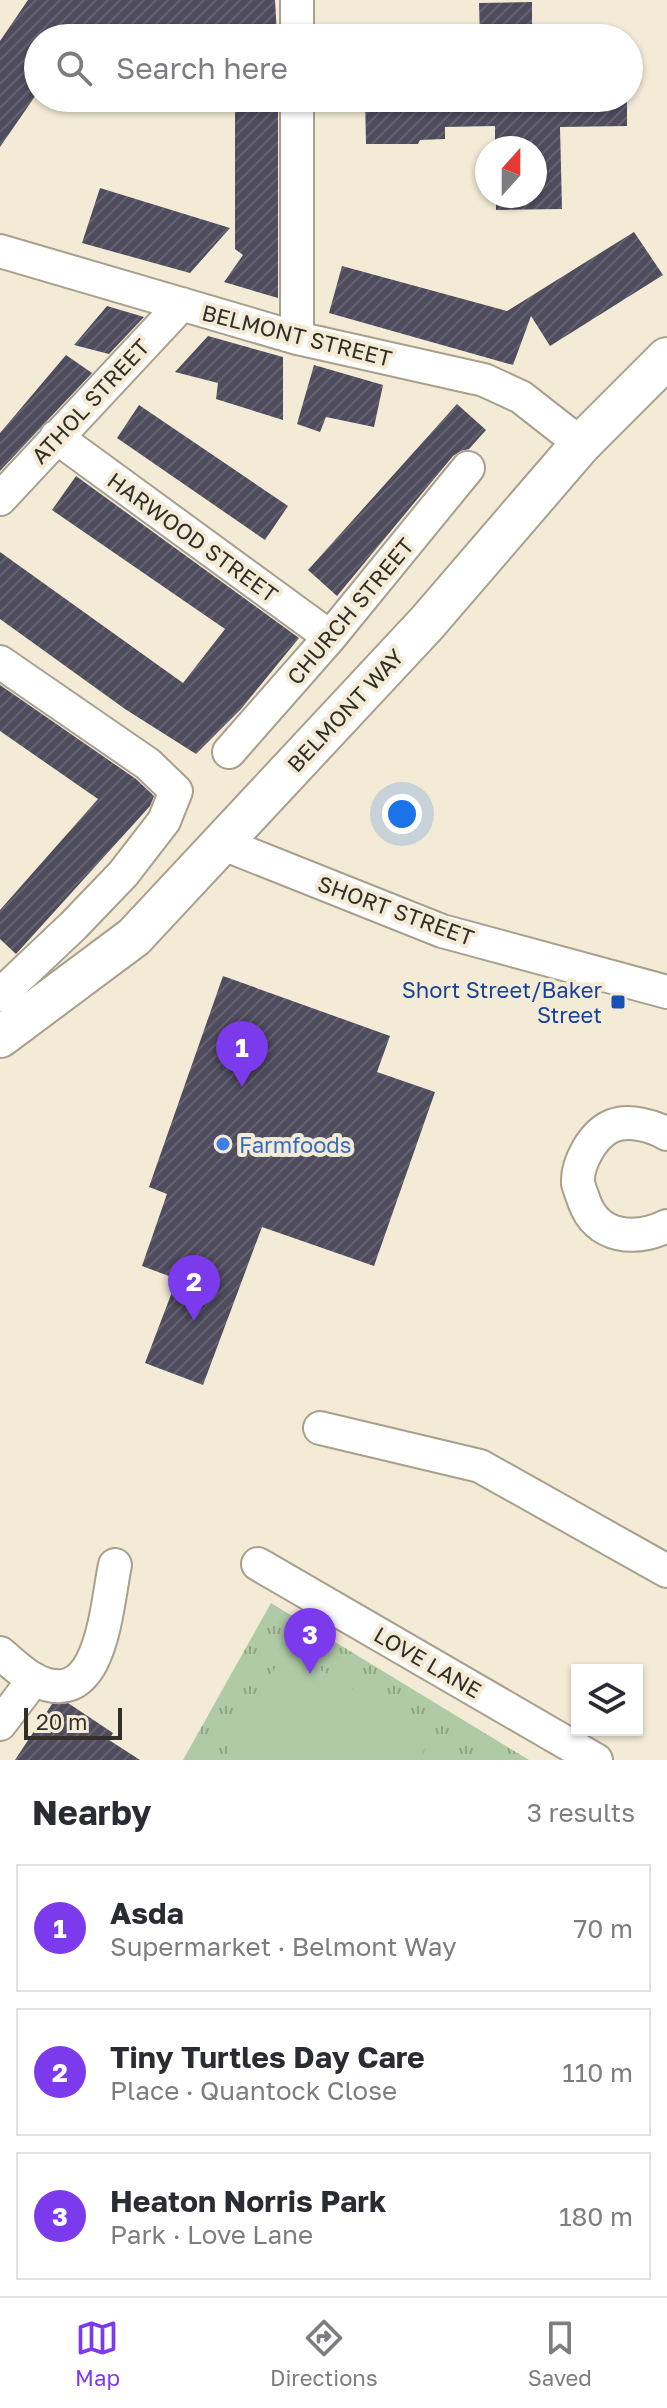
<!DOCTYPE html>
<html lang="en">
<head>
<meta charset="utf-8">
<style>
	body { margin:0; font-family:"Golos Text",sans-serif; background:#f7f7f7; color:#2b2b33 }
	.controls { position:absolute; right:24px; bottom:24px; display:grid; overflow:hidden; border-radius:0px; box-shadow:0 2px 6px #0004 }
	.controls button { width:72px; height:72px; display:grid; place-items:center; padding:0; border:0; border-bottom:2px solid #e1e1e2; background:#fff; color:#2b2b33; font:40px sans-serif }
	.compass { position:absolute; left:475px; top:136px; width:72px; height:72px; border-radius:50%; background:#fff; box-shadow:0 2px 6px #0004; rotate:21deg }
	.scale { position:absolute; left:24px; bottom:20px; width:98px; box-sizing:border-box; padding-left:8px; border:4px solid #332f28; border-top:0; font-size:22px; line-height:28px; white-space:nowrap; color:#332f28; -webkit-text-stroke:6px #f3ebd6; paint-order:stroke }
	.you { position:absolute; left:402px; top:814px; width:28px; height:28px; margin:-20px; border:6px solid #fff; border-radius:50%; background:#1a73e8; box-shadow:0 0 0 12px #1a73e833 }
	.badge { display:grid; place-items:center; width:52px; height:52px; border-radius:50%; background:#7c3aed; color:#fff; font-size:26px; font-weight:700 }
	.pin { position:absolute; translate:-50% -66px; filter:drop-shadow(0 2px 4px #0008) }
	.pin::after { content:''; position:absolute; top:42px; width:28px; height:24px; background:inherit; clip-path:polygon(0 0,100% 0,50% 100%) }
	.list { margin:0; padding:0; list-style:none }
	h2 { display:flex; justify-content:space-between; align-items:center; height:104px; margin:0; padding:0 32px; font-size:34px }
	h2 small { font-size:26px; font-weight:400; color:#7c7c81 }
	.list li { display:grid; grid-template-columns:52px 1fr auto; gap:24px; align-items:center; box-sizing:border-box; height:128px; margin:0 16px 16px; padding:0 16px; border:2px solid #e1e1e2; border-radius:0px }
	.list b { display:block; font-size:30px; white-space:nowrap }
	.list p { margin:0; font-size:26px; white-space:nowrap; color:#7c7c81 }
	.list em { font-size:26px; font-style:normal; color:#7c7c81 }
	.icon { flex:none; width:44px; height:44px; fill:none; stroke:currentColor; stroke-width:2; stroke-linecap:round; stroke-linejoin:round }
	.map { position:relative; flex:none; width:667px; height:1760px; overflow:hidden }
	.search { position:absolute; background:#fff; box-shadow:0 2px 6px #0004; left:24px; right:24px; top:24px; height:88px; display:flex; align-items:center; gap:20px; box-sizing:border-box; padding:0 28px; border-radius:44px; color:#7c7c81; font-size:30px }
	.sheet { height:536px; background:#fff }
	nav { display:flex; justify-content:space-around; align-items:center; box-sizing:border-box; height:112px; border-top:2px solid #e1e1e2; background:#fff; font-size:22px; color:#7c7c81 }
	nav a { display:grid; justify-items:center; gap:4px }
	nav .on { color:#7c3aed }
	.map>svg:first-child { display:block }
	.grass { fill:url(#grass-tufts) }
	.pitch { fill:#afcaa5 }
	.building { fill:url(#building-hatch) }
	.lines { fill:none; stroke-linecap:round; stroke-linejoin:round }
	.minor-casing { stroke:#a8a08d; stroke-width:36 }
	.tertiary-casing { stroke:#a8a08d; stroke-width:44 }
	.minor { stroke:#fff; stroke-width:32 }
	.tertiary { stroke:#fff; stroke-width:40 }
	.transit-dot { fill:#1a4fb4; stroke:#f3ebd6; stroke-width:3 }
	.shop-dot { fill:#3f7fe0; stroke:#f3ebd6; stroke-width:3 }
	.labels { text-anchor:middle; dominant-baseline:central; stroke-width:8; stroke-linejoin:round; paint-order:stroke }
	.street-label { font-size:22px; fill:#332f28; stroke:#f3ebd6 }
	.transit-label { font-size:22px; fill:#164399; stroke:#f3ebd6; text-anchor:end }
	.shop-label { font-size:22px; fill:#366cbe; stroke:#f3ebd6; text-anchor:start }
</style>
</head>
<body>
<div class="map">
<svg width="667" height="1760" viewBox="0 0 667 1760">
	<defs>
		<pattern id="grass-tufts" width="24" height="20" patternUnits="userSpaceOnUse" patternTransform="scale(2)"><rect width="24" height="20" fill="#afcaa5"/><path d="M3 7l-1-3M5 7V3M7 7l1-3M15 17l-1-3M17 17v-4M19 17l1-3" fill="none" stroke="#8fa486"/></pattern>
		<pattern id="building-hatch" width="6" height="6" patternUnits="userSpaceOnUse" patternTransform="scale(2)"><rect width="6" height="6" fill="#4e4c5d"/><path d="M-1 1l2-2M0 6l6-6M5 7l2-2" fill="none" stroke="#656370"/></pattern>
	</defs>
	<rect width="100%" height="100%" fill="#f3ebd6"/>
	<path class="grass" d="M 271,1603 L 529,1760 L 183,1760 Z"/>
	<path class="pitch" d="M 295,1655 L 420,1728 L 427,1743 L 420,1760 L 224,1760 L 275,1668 L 280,1661 Z"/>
	<path class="building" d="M 28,0 L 275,0 L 277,36 L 38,38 L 38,92 L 0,147 L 0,41 Z
		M 532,2 L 532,38 L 480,38 L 479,3 Z
		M 235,98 L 278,98 L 278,298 L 224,282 L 243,255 L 235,249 Z
		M 365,98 L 627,98 L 627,126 L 560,127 L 562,209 L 496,210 L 496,196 L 535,196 L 535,148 L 495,148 L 495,126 L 445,127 L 445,139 L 420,140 L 418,144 L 366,144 Z
		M 100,188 L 230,228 L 190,273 L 82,243 Z
		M 634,232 L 663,275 L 550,346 L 531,316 L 513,365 L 329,313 L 342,266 L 507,311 Z
		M 107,306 L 144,317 L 109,354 L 74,345 Z
		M 208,336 L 283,357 L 283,420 L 216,399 L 218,383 L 175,372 Z
		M 66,355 L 92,373 L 0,471 L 0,433 Z
		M 314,365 L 383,385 L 374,427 L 326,417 L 320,432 L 297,424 Z
		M 457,404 L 486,430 L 469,449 L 461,451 L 453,456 L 337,596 L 308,570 Z
		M 139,405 L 288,506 L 265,540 L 117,438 Z
		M 76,476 L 299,638 L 241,709 L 196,754 L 125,709 L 0,619 L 0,552 L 183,683 L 225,629 L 52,510 Z
		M 0,685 L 136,779 L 154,796 L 150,806 L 16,954 L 0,939 L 0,910 L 98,799 L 0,731 Z
		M 223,976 L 390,1036 L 377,1072 L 435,1092 L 374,1266 L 262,1227 L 203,1385 L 145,1363 L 177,1279 L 142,1266 L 167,1194 L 149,1187 Z
		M 68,1703 L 113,1733 L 109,1740 L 140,1760 L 15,1760 L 52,1704 Z"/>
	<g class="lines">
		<g class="minor-casing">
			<path id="minor" d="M 297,38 L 297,0
				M 297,98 L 297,338
				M 0,251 L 297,338 L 484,380 L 521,397 L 581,444
				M 56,437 L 330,637
				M 0,499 L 182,304
				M 0,662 L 148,764 L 176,791 L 164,821 L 123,874 L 73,926 L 0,995
				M 229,752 L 330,637 L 468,468
				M 221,843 L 442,931 L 667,992
				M 667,1134 C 653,1126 629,1119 612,1126 C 593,1134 577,1163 578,1183 C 579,1188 582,1195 584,1201 C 597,1239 636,1241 667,1226
				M 320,1428 L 480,1466 L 667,1571
				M 258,1564 L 596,1760
				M 0,1653 C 11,1662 23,1674 35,1680 C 102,1713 106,1607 115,1565
				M 0,1724 L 34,1679"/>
		</g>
		<g class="tertiary-casing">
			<path id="tertiary" d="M 0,1037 L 134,937 L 427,623 L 581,444 L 667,358"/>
		</g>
		<use href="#minor" class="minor"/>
		<use href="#tertiary" class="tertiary"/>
	</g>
	<rect class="transit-dot" x="610" y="994" width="16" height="16" rx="4"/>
	<circle class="shop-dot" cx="223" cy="1144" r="8"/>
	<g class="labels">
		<g class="street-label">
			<text transform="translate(297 335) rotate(14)">BELMONT STREET</text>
			<text transform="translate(90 401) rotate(-47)">ATHOL STREET</text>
			<text transform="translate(193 537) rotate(36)">HARWOOD STREET</text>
			<text transform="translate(350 611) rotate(-50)">CHURCH STREET</text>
			<text transform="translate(345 710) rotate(-47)">BELMONT WAY</text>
			<text transform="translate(396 910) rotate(20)">SHORT STREET</text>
			<text transform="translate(428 1662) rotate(30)">LOVE LANE</text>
		</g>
		<g class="transit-label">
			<text x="602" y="989">Short Street/Baker<tspan x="602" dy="25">Street</tspan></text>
		</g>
		<g class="shop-label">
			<text x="239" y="1144">Farmfoods</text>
		</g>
	</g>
</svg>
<div class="controls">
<button><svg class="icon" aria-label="layers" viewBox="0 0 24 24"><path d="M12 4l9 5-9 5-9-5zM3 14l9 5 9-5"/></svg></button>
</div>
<svg class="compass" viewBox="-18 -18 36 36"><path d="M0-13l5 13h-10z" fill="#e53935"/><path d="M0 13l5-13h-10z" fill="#7c7c81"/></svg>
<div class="scale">20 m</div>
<div class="you"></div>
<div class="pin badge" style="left:242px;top:1087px">1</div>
<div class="pin badge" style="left:194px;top:1321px">2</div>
<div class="pin badge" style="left:310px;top:1674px">3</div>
<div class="search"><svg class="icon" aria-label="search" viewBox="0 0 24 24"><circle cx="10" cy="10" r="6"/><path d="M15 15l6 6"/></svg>Search here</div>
</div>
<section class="sheet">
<h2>Nearby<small>3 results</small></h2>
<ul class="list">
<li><span class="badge">1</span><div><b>Asda</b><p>Supermarket · Belmont Way</p></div><em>70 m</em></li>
<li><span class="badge">2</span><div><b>Tiny Turtles Day Care</b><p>Place · Quantock Close</p></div><em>110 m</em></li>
<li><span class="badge">3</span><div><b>Heaton Norris Park</b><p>Park · Love Lane</p></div><em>180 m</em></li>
</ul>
</section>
<nav>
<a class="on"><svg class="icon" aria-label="map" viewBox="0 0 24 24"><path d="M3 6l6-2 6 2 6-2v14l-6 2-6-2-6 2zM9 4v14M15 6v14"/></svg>Map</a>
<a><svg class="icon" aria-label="directions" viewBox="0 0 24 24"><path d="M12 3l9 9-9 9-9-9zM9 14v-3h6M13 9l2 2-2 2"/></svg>Directions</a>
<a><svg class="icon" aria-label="saved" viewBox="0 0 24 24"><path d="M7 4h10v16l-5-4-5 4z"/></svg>Saved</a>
</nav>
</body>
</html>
